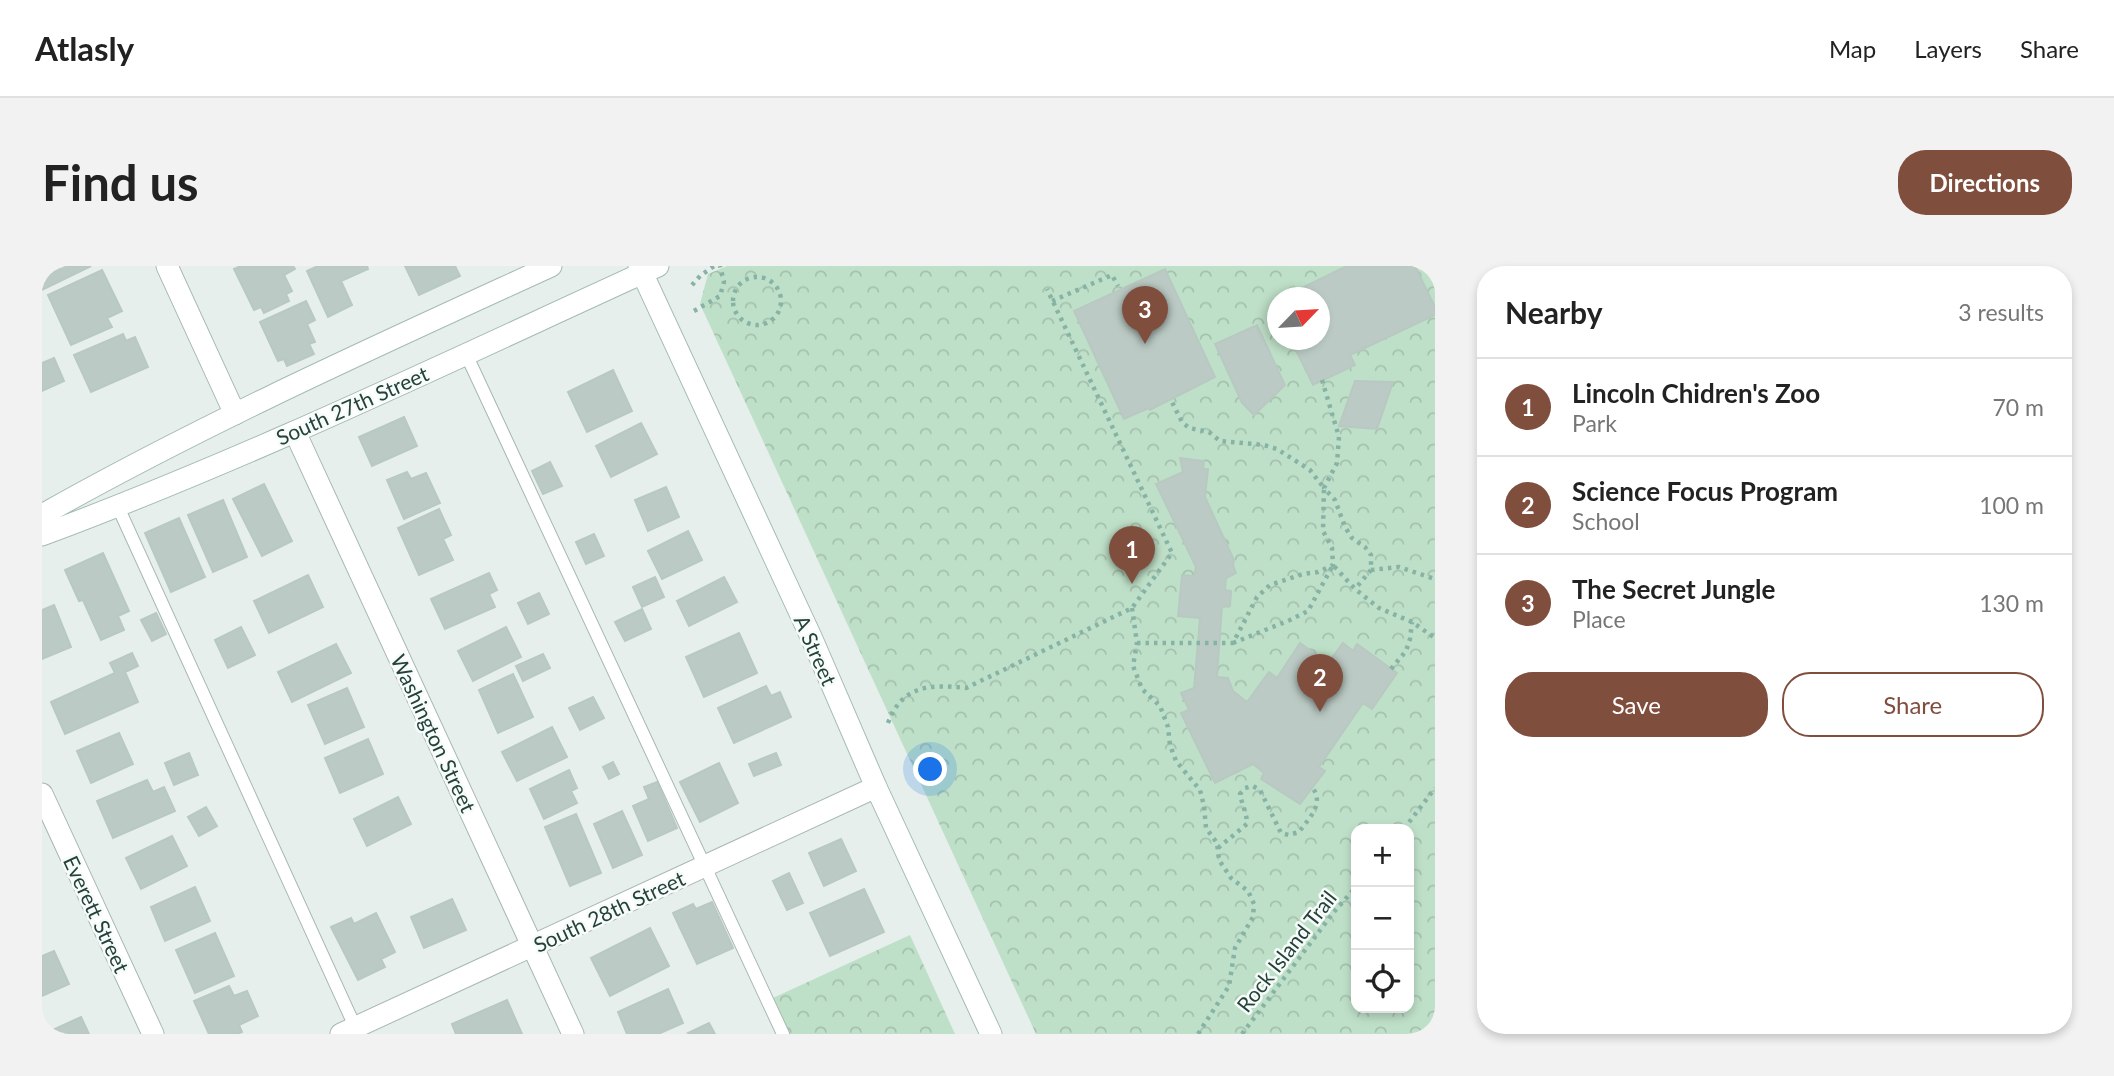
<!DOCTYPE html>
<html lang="en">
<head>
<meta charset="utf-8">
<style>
	body { margin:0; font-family:Lato,sans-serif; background:#f2f2f2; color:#222 }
	.controls { position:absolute; right:21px; bottom:21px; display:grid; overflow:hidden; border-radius:14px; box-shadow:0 4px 10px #0003 }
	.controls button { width:63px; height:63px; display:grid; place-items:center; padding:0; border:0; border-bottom:2px solid #e0e0e0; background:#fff; color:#222; font:35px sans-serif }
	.compass { position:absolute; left:1225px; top:21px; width:63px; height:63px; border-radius:50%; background:#fff; box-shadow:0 4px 10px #0003; rotate:65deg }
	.you { position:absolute; left:889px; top:504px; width:24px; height:24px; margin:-18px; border:5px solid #fff; border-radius:50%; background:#1a73e8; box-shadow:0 0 0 10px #1a73e833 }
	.badge { display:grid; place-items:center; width:46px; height:46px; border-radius:50%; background:#804e3d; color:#fff; font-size:23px; font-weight:700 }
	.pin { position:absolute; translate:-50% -58px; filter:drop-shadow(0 2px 4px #0008) }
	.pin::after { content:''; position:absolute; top:37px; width:24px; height:21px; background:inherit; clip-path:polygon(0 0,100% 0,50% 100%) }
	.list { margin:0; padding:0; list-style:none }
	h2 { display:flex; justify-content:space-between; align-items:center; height:91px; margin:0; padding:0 28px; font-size:30px }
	h2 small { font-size:23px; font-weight:400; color:#767676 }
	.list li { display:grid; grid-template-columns:46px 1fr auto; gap:21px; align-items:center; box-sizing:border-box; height:98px; padding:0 28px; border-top:2px solid #e0e0e0 }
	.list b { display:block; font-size:26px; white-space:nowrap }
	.list p { margin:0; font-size:23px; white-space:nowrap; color:#767676 }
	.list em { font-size:23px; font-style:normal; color:#767676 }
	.actions { display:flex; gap:14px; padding:21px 28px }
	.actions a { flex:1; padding:16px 0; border:2px solid #804e3d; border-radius:28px; text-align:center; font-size:24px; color:#804e3d }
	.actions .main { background:#804e3d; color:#fff }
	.icon { flex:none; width:38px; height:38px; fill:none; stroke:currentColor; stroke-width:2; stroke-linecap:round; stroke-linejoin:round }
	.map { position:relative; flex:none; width:1393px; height:768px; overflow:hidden; border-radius:28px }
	header { display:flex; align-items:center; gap:42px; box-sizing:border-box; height:98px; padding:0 35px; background:#fff; border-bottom:2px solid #e0e0e0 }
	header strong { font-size:33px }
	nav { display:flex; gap:38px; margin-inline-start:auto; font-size:24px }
	.intro { display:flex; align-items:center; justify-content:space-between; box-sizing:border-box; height:168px; padding:0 42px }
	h1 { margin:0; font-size:49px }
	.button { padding:18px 32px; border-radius:28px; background:#804e3d; color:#fff; font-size:24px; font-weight:700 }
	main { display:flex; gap:42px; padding:0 42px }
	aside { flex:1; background:#fff; border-radius:28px; box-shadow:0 4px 10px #0003 }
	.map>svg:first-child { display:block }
	.forest { fill:url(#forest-crowns); fill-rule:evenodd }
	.building { fill:#bbcac4; stroke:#b8c9c2; stroke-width:2 }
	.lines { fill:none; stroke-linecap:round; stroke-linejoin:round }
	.service-casing { stroke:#a8b8b2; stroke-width:14 }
	.minor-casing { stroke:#a8b8b2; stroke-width:23 }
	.secondary-casing { stroke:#a4bbb3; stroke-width:23 }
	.path { stroke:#86b3a5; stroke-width:4.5; stroke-dasharray:3.5 5; stroke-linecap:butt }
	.service { stroke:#fff; stroke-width:12 }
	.minor { stroke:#fff; stroke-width:21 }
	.secondary { stroke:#fff; stroke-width:21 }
	.labels { text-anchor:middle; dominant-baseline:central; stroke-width:5; stroke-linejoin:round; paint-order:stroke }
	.street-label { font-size:21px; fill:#24423a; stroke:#f7fbf9 }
</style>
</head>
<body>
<header>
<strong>Atlasly</strong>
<nav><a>Map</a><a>Layers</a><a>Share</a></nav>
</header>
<div class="intro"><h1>Find us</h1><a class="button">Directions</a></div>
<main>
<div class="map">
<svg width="1393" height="768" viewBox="0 0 1393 768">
	<defs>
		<pattern id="forest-crowns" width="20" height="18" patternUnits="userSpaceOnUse" patternTransform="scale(1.75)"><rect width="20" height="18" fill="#bfe0c8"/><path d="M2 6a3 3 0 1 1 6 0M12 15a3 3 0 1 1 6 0" fill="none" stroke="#a4c1ad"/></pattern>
	</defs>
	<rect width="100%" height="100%" fill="#e6efeb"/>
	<path class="forest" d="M 685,0 L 1393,0 L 1393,768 L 994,768 L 658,38 L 666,8 ZM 1236,32 L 1278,32 L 1278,74 L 1236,74 ZM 1314,563 L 1367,563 L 1367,742 L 1314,742 Z
		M 868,669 L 913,768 L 734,768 L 720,737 Z"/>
	<path class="building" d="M 0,0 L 49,0 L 0,24 Z
		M 199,0 L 251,0 L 253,3 L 242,9 L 250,25 L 244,28 L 247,35 L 222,47 L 219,41 L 212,44 L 192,3 Z
		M 276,0 L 325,0 L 326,3 L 299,15 L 310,39 L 286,51 L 265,5 Z
		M 363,0 L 413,0 L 418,10 L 377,29 Z
		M 1305,0 L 1373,0 L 1393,41 L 1393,49 L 1308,89 L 1313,99 L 1271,119 L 1249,74 L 1278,74 L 1278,32 L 1239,32 Z
		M 1123,3 L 1173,111 L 1108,144 L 1107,142 L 1082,153 L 1032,45 Z
		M 60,4 L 80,45 L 65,52 L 70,61 L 29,79 L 6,29 Z
		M 264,35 L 273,54 L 265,58 L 273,76 L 267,78 L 272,88 L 245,100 L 242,93 L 236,95 L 218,56 Z
		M 1215,59 L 1243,119 L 1212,149 L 1200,137 L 1173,78 Z
		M 81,68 L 84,75 L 93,71 L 106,101 L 49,126 L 32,89 Z
		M 12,92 L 22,115 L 0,125 L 0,97 Z
		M 571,104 L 590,145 L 545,166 L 526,126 Z
		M 1313,115 L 1351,116 L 1335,163 L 1297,160 Z
		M 362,151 L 375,180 L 330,200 L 317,171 Z
		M 599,157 L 615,188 L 569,211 L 554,180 Z
		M 1138,192 L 1162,195 L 1161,203 L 1166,203 L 1163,231 L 1192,294 L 1191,299 L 1194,307 L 1184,312 L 1183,324 L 1189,325 L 1188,340 L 1180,341 L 1175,411 L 1186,412 L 1191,425 L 1205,436 L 1227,406 L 1235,412 L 1258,377 L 1286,397 L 1301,377 L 1311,385 L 1315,378 L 1355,407 L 1330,443 L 1321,437 L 1277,501 L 1283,505 L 1258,538 L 1219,513 L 1222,507 L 1211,498 L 1173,517 L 1139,447 L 1147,444 L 1139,427 L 1152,422 L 1158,352 L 1136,350 L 1140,309 L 1152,310 L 1154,301 L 1114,218 L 1141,206 Z
		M 508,196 L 520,220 L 501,228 L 490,205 Z
		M 365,206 L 369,213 L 384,207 L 398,237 L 362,253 L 345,214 Z
		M 222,218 L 250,275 L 220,290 L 191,233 Z
		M 624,221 L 637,251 L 606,265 L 593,234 Z
		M 181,234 L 205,291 L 171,306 L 146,249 Z
		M 397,243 L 409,269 L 401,273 L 411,294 L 377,309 L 356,262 Z
		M 137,252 L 163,311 L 129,326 L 103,267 Z
		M 646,265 L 660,294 L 620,313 L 606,285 Z
		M 552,268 L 562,290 L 544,298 L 534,276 Z
		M 61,287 L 87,345 L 76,350 L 82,364 L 59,374 L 41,334 L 37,335 L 23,304 Z
		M 447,307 L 455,324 L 447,328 L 453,341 L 403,363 L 389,333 Z
		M 266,309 L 281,341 L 227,367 L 212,335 Z
		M 613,311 L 622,331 L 600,341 L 591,321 Z
		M 682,311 L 695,336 L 647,360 L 635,335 Z
		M 497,327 L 507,348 L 486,358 L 476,337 Z
		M 12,339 L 29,381 L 0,393 L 0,344 Z
		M 600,343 L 609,363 L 583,375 L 573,356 Z
		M 114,347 L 124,368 L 110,375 L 99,354 Z
		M 199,361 L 213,389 L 186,402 L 173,374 Z
		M 464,361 L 479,391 L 431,415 L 416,385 Z
		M 697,367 L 715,407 L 662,431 L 644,391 Z
		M 294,378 L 309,407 L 250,436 L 236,406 Z
		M 90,387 L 96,400 L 83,406 L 96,436 L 23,468 L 9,436 L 73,407 L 68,397 Z
		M 501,388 L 508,402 L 481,415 L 474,400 Z
		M 471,408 L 491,451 L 456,467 L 437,424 Z
		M 724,420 L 729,430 L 738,426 L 749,451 L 692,477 L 676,442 Z
		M 305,422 L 322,461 L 283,478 L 266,439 Z
		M 551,431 L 562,452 L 538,464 L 527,442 Z
		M 510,461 L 525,491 L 475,515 L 460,486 Z
		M 77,467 L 91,498 L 49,517 L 35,485 Z
		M 326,473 L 341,508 L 298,527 L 283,492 Z
		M 147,487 L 156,509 L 132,519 L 123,497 Z
		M 734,487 L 739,499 L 712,510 L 707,498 Z
		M 571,496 L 577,508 L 567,513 L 561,501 Z
		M 677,497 L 696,537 L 658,556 L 638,516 Z
		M 527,504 L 535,522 L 529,525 L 535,537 L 502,553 L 488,523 Z
		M 105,514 L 111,526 L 122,521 L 133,545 L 71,572 L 55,535 Z
		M 615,516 L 635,562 L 606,575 L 591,540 L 607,533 L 602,521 Z
		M 356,531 L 369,558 L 325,580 L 312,553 Z
		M 164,541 L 175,560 L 157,570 L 146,551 Z
		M 580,545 L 600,589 L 571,602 L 552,558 Z
		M 534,548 L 559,607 L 528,620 L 503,561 Z
		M 130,570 L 145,600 L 99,623 L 84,592 Z
		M 799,573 L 814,605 L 782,620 L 767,587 Z
		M 747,607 L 761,637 L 745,644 L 731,615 Z
		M 153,621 L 168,655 L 123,675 L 109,641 Z
		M 822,623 L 842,666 L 788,690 L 768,647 Z
		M 410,633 L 424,664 L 382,682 L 369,651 Z
		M 670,636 L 691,682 L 655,698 L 631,647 L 651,638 L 654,643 Z
		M 334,647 L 353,686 L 339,693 L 343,701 L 316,714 L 289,661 L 309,652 L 312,658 Z
		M 608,662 L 627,700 L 568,730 L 549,692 Z
		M 173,667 L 192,710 L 153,727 L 134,684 Z
		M 12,685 L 27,718 L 0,730 L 0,690 Z
		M 187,720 L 192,730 L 205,725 L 216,750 L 197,759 L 200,766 L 195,768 L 167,768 L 152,735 Z
		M 626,723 L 641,757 L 616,768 L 585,768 L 576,746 Z
		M 465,734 L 480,768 L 414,768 L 410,758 Z
		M 39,751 L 47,768 L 5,768 L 4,767 Z
		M 667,757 L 673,768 L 647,768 L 646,767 Z"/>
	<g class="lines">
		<g class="service-casing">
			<path id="service" d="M 424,88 L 741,768
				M 76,241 L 315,765"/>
		</g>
		<g class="minor-casing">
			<path id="minor" d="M 125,0 L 193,148
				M 253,166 L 531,768
				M 0,528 L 111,768
				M 299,768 L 834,521"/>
		</g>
		<g class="secondary-casing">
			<path id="secondary" d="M 597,0 L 770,373 L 834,521 L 949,768
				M 0,249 C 165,156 337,79 509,0
				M 0,269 C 210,191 412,93 616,0"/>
		</g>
		<path class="path" d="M691 35a24 24 0 1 1 48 0a24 24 0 1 1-48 0Z
			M 650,19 L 658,10 L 672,0
			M 1010,35 L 1070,9 L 1076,20
			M 652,45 L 678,30 L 682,16 L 678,0
			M 1280,114 L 1297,171 L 1295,197 L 1282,222 L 1293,234 L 1303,261 L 1310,272 L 1323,281 L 1329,289 L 1329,304 L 1313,323
			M 1329,304 L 1357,301 L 1393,313
			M 1090,342 L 1095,377 L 1091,400 L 1100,423 L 1118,440 L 1126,461 L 1128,479 L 1134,495 L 1158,524 L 1162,540 L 1164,562 L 1175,577 L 1177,594 L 1189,612 L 1206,625 L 1212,638 L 1211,651 L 1193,682 L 1187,720 L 1156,768
			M 1095,377 L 1191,377 L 1215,331 L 1228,319 L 1261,308 L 1276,306 L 1291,299 L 1290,282 L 1281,265 L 1282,222 L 1268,204 L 1235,183 L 1222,179 L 1178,175 L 1167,166 L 1147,162 L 1140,156 L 1129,134
			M 1191,377 L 1248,354 L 1266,345 L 1291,299 L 1313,323 L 1337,342 L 1370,356 L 1393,372
			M 1349,403 L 1364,385 L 1368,373 L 1370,356
			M 846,457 C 860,419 888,418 924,422 L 1090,342 L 1130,287 L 1005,23
			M 1362,563 L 1393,522
			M 1176,582 L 1205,558 C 1205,547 1200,539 1198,528 L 1203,522 L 1211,520 L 1218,524 L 1239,567 L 1247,569 L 1257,566 C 1267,552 1283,538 1270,521
			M 1200,768 L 1291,647 L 1314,621"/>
		<use href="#service" class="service"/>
		<use href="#minor" class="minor"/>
		<use href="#secondary" class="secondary"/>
	</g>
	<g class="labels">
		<g class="street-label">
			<text transform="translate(310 139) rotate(-24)">South 27th Street</text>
			<text transform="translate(774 384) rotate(66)">A Street</text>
			<text transform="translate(392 467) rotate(65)">Washington Street</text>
			<text transform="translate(567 645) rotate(-25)">South 28th Street</text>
			<text transform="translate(55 648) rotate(65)">Everett Street</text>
			<text transform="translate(1244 685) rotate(-52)">Rock Island Trail</text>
		</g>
	</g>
</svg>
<div class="controls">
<button>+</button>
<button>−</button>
<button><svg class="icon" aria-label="locate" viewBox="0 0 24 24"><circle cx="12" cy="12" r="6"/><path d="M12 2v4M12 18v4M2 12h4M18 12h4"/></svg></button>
</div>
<svg class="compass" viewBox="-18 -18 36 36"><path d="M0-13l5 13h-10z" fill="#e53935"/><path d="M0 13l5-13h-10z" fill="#767676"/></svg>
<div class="you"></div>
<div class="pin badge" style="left:1090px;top:318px">1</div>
<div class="pin badge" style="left:1278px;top:446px">2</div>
<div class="pin badge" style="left:1103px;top:78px">3</div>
</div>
<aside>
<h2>Nearby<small>3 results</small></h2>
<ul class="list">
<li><span class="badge">1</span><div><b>Lincoln Chidren's Zoo</b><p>Park</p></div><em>70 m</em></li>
<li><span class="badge">2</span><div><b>Science Focus Program</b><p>School</p></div><em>100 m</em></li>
<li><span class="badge">3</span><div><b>The Secret Jungle</b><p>Place</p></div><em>130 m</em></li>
</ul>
<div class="actions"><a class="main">Save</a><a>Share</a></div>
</aside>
</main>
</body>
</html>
